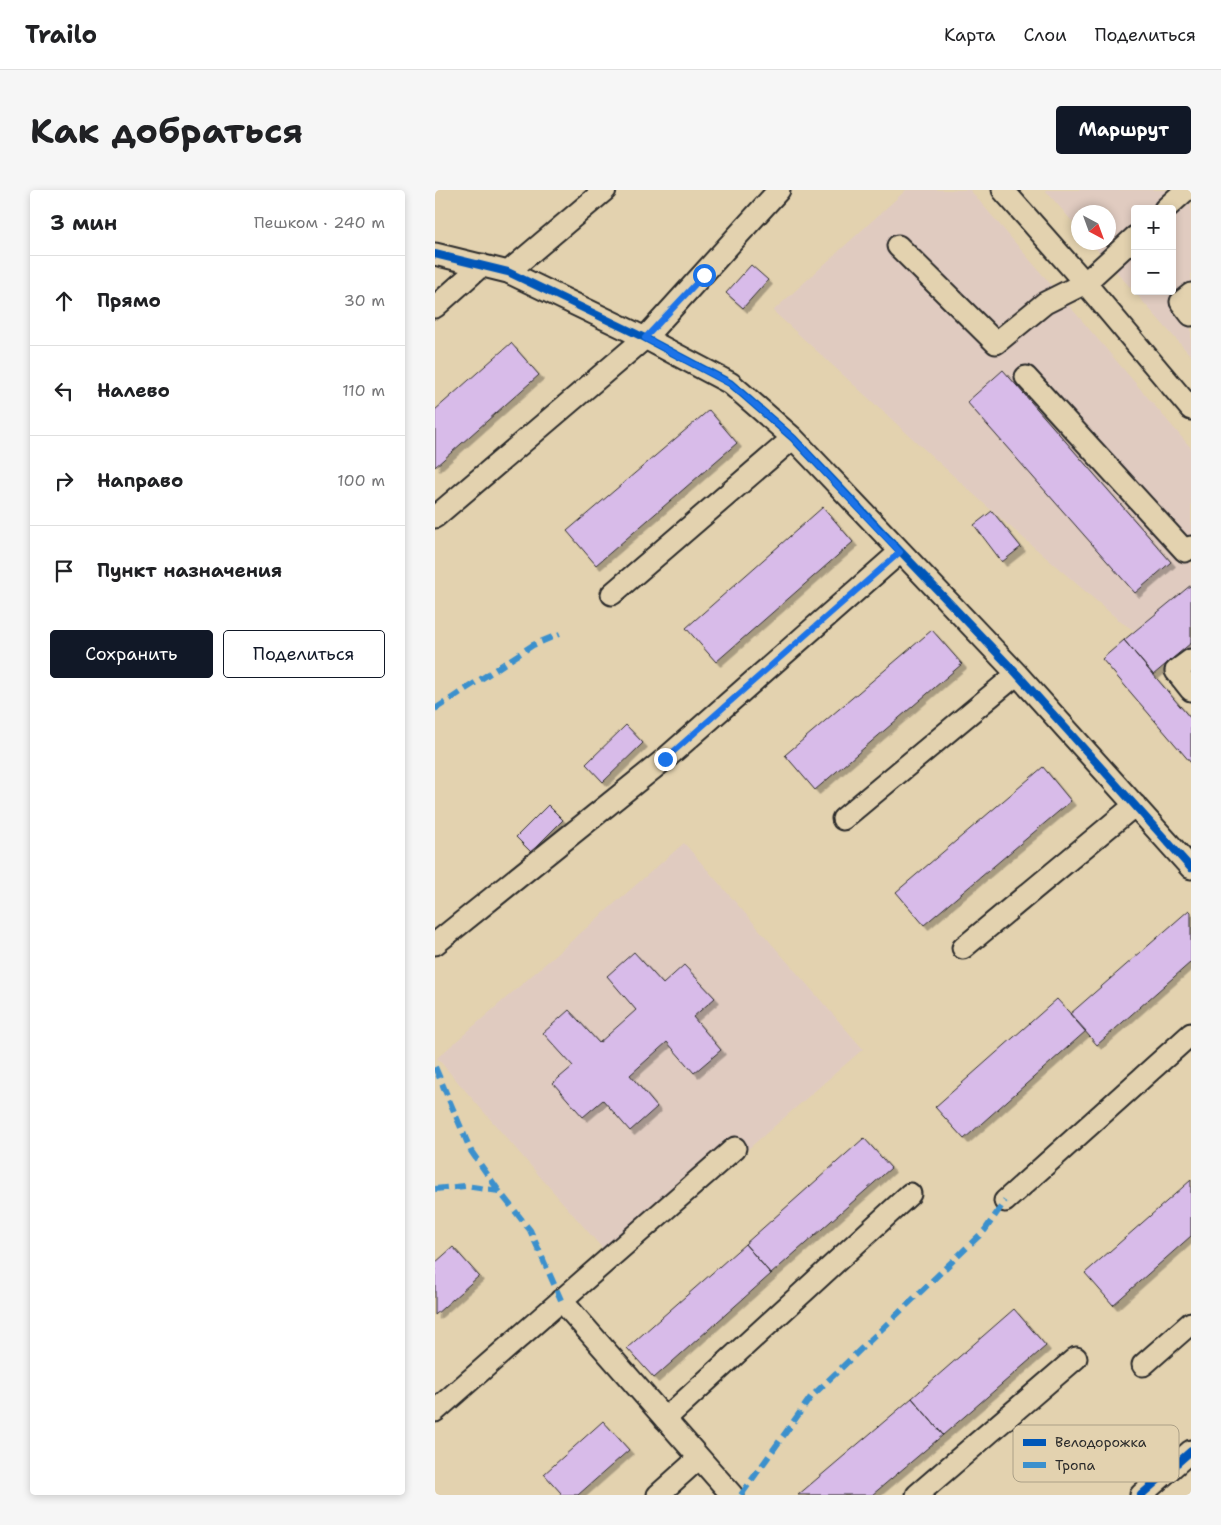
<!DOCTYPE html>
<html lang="ru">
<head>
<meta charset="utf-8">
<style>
	body { margin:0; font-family:"Shantell Sans",sans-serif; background:#f6f6f6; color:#202124 }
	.controls { position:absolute; right:15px; top:15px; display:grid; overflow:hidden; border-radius:5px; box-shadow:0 2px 8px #0003 }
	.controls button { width:45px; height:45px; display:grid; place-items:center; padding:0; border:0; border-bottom:1px solid #e0e0e0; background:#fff; color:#202124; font:25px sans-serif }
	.compass { position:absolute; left:636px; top:15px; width:45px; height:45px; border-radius:50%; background:#fff; box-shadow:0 2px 8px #0003; rotate:139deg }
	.stop { position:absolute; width:15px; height:15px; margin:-11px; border:4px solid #1a73e8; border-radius:50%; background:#fff }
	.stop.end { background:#1a73e8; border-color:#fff; box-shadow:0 1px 5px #0008 }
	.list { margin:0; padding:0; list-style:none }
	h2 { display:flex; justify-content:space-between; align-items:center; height:65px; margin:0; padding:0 20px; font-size:21px }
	h2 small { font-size:16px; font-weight:400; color:#757577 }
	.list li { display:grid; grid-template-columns:32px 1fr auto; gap:15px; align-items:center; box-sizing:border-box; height:90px; padding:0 20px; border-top:1px solid #e0e0e0 }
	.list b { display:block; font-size:19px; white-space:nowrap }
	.list em { font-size:16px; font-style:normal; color:#757577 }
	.actions { display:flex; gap:10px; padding:15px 20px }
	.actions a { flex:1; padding:11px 0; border:1px solid #111827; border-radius:5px; text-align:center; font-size:18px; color:#111827 }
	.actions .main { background:#111827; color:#fff }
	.icon { flex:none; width:28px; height:28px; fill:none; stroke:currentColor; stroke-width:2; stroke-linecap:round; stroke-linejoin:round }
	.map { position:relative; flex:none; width:756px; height:1305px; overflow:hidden; border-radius:5px }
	header { display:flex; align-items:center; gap:30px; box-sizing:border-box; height:70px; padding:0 25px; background:#fff; border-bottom:1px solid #e0e0e0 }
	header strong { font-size:24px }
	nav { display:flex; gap:28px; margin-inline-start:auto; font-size:18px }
	.intro { display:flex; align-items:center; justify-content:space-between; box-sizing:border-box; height:120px; padding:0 30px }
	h1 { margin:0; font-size:35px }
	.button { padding:12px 22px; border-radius:5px; background:#111827; color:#fff; font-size:18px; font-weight:700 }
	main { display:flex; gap:30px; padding:0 30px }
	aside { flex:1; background:#fff; border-radius:5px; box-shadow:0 2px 8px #0003 }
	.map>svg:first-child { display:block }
	.built { fill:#e0cbc0; fill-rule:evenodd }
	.building { fill:#d8bbe9; stroke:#2b2b2b; filter:url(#shadow) }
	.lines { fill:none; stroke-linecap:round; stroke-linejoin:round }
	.minor-casing { stroke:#2b2b2b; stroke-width:25 }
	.minor { stroke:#e3d2af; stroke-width:21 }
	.quiet { stroke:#3b90cd; stroke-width:6; stroke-dasharray:12 6; stroke-linecap:butt }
	.cycleway-casing { stroke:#e3d2af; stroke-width:11 }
	.cycleway { stroke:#0057b8; stroke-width:8 }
	.route { stroke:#1a73e8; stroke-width:6 }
	.key { fill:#e3d2af; stroke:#aca087; stroke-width:1 }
	.key-label { font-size:14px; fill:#2b2b2b }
</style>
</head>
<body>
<header>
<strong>Trailo</strong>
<nav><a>Карта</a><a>Слои</a><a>Поделиться</a></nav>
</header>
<div class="intro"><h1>Как добраться</h1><a class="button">Маршрут</a></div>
<main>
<aside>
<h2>3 мин<small>Пешком · 240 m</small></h2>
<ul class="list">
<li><svg class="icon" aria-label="ahead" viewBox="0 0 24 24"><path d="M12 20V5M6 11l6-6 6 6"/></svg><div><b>Прямо</b></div><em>30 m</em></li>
<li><svg class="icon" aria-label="left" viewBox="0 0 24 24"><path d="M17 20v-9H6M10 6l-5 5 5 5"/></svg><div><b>Налево</b></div><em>110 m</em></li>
<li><svg class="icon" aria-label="right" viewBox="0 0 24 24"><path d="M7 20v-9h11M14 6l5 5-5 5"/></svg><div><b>Направо</b></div><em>100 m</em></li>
<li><svg class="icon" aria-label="arrive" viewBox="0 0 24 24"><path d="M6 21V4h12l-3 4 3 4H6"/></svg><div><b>Пункт назначения</b></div></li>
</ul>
<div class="actions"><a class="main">Сохранить</a><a>Поделиться</a></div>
</aside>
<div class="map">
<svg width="756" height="1305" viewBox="0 0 756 1305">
	<defs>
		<filter id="shadow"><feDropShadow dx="4.5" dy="4.5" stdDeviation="0" flood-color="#0004"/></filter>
	</defs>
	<rect width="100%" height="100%" fill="#e3d2af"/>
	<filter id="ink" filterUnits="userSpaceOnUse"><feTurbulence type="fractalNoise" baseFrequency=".02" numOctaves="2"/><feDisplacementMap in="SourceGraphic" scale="10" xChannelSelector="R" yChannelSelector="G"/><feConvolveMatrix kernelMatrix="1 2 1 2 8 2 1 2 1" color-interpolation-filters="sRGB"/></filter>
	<g filter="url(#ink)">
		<path class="built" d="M 471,0 L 535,0 L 756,258 L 756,477 L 686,432 L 557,321 L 338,121 Z
			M 610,0 L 756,0 L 756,166 L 656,53 L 674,52 L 674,22 L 644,22 L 643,38 ZM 700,19 L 737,19 L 737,101 L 700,101 Z
			M 249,653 L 428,859 L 181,1074 L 2,868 Z"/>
		<path class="building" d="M 316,75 L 333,90 L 308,118 L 291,103 Z
			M 76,153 L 104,185 L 0,277 L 0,220 Z
			M 568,180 L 736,372 L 700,403 L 532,212 Z
			M 274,220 L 302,253 L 161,375 L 132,341 Z
			M 388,317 L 418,352 L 281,472 L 251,438 Z
			M 557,321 L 586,357 L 567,372 L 539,335 Z
			M 756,395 L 756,453 L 718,485 L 689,450 Z
			M 497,440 L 527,474 L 380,600 L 350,565 Z
			M 689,450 L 756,529 L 756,573 L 667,469 Z
			M 191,535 L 208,553 L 168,592 L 151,574 Z
			M 608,577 L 636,611 L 489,735 L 461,702 Z
			M 113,615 L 128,630 L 96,662 L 81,647 Z
			M 754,720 L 756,722 L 756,772 L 662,855 L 635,824 Z
			M 199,762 L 228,794 L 249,775 L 280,808 L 258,827 L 286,860 L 259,883 L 232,852 L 195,885 L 222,917 L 195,941 L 168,910 L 148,927 L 118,893 L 138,876 L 108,843 L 134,820 L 164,853 L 201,820 L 172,786 Z
			M 622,809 L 651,841 L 529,949 L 500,917 Z
			M 429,948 L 456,978 L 336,1084 L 310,1054 Z
			M 756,990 L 756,1046 L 678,1115 L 650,1083 Z
			M 310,1054 L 336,1084 L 219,1188 L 192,1158 Z
			M 18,1057 L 44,1086 L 0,1125 L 0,1073 Z
			M 579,1119 L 611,1156 L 508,1245 L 477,1208 Z
			M 477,1208 L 508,1245 L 437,1305 L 363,1305 Z
			M 168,1231 L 194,1260 L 143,1305 L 124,1305 L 126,1303 L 109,1284 Z"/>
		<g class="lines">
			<g class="minor-casing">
				<path id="minor" d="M 568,0 L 650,93 L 756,219
					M 730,19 L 751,0
					M 463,56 L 561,153 L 610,113 L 650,93 L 700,47
					M 0,64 L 73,82 L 210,148 L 295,193 L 358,248 L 582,484 L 756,678
					M 73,82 L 170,0
					M 756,104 L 746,112 L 756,125
					M 0,117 L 47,75
					M 591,187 L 750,361 L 756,357
					M 0,327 L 210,148 L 344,0
					M 177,404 L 358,248
					M 756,470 L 741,481 L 756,500
					M 408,629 L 582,484
					M 0,754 L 230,569 L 465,362
					M 528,758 L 700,615
					M 570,1011 L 756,844
					M 126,1110 L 297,1305
					M 708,1175 L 756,1133
					M 0,1221 L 300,958
					M 230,1229 L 475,1004
					M 223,1305 L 264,1268
					M 482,1305 L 641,1168
					M 706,1305 L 756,1261"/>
			</g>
			<use href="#minor" class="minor"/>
			<path class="quiet" d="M 0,519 L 98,455 L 125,444
				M 0,877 L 36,961 L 64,1001
				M 0,999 L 31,996 L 64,1001 L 95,1040 L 126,1110
				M 306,1305 L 376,1207 L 550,1040 L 570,1011"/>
			<g class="cycleway-casing">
				<path id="cycleway" d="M 0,64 L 73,82 L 210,148 L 295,193 L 358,248 L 582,484 L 756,678
					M 706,1305 L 756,1261"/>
			</g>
			<use href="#cycleway" class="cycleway"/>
		</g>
	</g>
	<g class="lines" filter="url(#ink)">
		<path class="route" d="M 230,569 L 465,362 L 358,248 L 296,194 L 210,148 L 269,85"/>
	</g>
	<rect x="578" y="1235" width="166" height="57" rx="8" class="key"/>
	<rect x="588" y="1249" width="23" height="7" fill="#0057b8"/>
	<rect x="588" y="1272" width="23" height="6" fill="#3b90cd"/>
	<g class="key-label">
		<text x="620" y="1257">Велодорожка</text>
		<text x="620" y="1280">Тропа</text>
	</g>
</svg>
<div class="controls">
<button>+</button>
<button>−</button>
</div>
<svg class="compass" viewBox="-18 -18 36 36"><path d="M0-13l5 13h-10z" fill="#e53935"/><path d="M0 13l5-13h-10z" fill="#757577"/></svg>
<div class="stop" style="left:269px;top:85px"></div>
<div class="stop end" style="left:230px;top:569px"></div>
</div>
</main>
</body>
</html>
